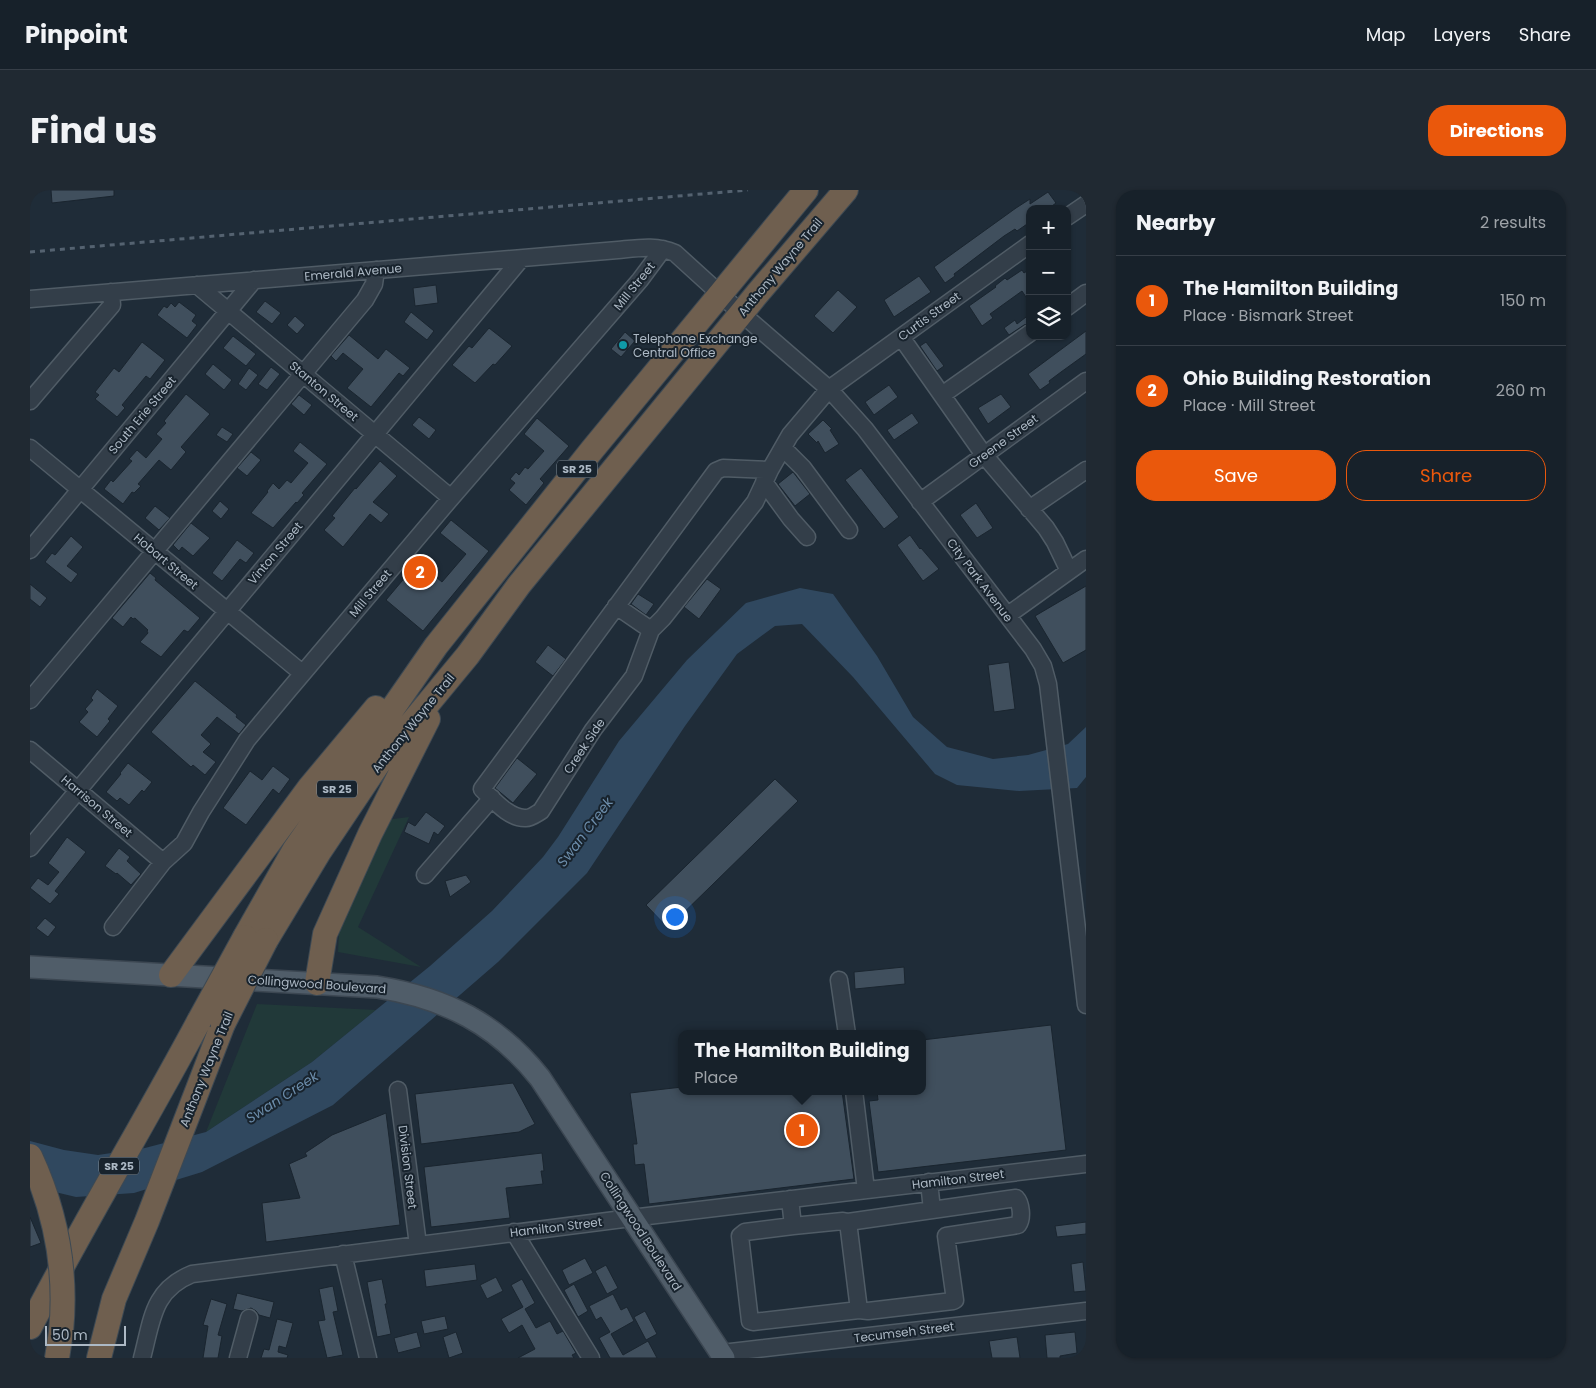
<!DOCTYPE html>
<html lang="en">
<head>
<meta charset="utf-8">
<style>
	body { margin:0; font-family:Poppins,sans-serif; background:#202932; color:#f1f3f6 }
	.controls { position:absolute; right:15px; top:15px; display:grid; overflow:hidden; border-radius:10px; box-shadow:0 1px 4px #0004 }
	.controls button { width:45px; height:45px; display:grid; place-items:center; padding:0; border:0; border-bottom:1px solid #363e47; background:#17212a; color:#f1f3f6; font:25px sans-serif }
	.scale { position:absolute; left:15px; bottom:12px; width:81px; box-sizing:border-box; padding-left:5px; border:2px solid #adb9c5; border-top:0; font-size:14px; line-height:18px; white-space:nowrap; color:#adb9c5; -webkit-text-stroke:4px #18232d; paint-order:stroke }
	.you { position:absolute; left:644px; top:726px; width:18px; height:18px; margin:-12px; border:4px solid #fff; border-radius:50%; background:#1a73e8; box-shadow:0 0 0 8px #1a73e833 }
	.badge { display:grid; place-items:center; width:32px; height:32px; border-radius:50%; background:#ea580c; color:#fff; font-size:16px; font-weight:700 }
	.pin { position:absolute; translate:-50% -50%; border:2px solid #fff; box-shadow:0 1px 5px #0006 }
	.popup { position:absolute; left:648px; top:840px; width:248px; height:65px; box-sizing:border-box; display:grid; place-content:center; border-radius:10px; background:#17212a; filter:drop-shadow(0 1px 4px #0005); font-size:16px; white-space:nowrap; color:#9ea3a8 }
	.popup b { font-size:19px; color:#f1f3f6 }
	.popup::after { content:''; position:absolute; left:50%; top:100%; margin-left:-10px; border:10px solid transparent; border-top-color:#17212a }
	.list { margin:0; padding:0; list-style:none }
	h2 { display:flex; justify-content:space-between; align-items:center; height:65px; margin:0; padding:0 20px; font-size:21px }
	h2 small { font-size:16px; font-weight:400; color:#9ea3a8 }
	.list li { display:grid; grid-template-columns:32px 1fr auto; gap:15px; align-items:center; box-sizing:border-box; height:90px; padding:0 20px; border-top:1px solid #363e47 }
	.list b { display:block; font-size:19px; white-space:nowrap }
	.list p { margin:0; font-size:16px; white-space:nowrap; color:#9ea3a8 }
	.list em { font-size:16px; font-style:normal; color:#9ea3a8 }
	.actions { display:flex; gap:10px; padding:15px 20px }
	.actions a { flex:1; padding:11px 0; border:1px solid #ea580c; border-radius:20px; text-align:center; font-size:18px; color:#ea580c }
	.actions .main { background:#ea580c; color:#fff }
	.icon { flex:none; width:28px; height:28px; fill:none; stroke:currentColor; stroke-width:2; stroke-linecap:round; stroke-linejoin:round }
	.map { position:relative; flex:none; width:1056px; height:1168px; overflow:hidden; border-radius:20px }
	header { display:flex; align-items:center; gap:30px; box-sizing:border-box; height:70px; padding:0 25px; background:#17212a; border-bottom:1px solid #363e47 }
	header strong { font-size:24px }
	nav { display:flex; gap:28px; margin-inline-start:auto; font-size:18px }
	.intro { display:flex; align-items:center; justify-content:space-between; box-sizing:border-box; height:120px; padding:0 30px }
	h1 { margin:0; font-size:35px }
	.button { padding:12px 22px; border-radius:20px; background:#ea580c; color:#fff; font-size:18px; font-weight:700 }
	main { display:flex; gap:30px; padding:0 30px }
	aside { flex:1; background:#17212a; border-radius:20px; box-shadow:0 1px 4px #0004 }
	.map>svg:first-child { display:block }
	.green { fill:#213939 }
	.water { fill:#30485f }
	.building { fill:#404f5d; stroke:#1a252f }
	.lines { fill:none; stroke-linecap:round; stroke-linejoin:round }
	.minor-casing { stroke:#505c66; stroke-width:19 }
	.major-casing { stroke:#3c4752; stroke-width:24 }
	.highway-casing { stroke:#3d4953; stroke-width:26 }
	.minor { stroke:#333e49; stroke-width:16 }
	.major { stroke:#505d69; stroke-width:21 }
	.highway { stroke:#6f5f4f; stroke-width:24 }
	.rail { stroke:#546270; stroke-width:3; stroke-dasharray:5 5; stroke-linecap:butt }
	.highway-bridge-casing { stroke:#3d4953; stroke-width:26; stroke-linecap:butt }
	.highway-bridge { stroke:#6f5f4f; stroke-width:24 }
	.culture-dot { fill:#0f9aa8; stroke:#18232d; stroke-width:2 }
	.labels { text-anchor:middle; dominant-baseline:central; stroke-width:4; stroke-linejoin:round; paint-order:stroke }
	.shield { fill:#18232d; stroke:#808c97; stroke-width:1 }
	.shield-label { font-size:11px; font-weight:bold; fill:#adb9c5 }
	.street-label { font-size:12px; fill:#adb9c5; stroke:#18232d }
	.poi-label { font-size:12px; fill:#adb9c5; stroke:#18232d; text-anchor:start }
	.water-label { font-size:14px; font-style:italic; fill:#6c8dab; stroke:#18232d }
</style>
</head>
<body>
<header>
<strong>Pinpoint</strong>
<nav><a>Map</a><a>Layers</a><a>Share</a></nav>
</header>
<div class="intro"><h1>Find us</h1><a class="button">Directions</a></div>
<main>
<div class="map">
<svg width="1056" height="1168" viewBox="0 0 1056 1168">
	<rect width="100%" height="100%" fill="#1f2c38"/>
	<path class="green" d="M 379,627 L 328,737 L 391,777 L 308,762 L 309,742 L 355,630 Z
		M 227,814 L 346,820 L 282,872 L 176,942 Z"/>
	<path class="water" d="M 770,398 L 803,404 L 847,466 L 883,527 L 917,557 L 963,569 L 998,565 L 1038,554 L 1056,537 L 1056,587 L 1047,598 L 989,601 L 927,595 L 905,584 L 823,487 L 772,434 L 745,436 L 707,464 L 655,536 L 557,683 L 468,772 L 303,915 L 172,982 L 104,1003 L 46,1007 L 0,996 L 0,951 L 34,960 L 68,965 L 115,958 L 176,942 L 282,872 L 400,776 L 462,721 L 513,667 L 528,647 L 589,551 L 657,470 L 716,413 Z"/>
	<path class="building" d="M 21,0 L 84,0 L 84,6 L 22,13 Z
		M 1018,2 L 1026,13 L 1018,19 L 1000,19 L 1000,32 L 987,41 L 985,39 L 974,46 L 924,84 L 925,86 L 915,93 L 904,77 L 986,18 L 1000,9 L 1000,14 Z
		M 1000,79 L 1000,113 L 992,101 L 960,124 L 963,128 L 952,136 L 939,116 L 966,97 L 965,96 L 975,88 L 977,90 L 992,80 L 994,83 Z
		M 889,86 L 901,102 L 864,127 L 854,110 Z
		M 406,95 L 408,113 L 385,116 L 383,98 Z
		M 808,100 L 827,117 L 803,143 L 784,126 Z
		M 235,111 L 251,123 L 242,134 L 226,122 Z
		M 149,112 L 166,125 L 162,131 L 167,135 L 157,148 L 127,125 L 134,116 L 137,118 L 141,113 L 145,117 Z
		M 381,122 L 404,141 L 397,150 L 374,132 Z
		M 1000,124 L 1000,133 L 994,135 L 979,145 L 974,138 L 985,130 L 987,134 Z
		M 265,126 L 275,135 L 267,144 L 257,135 Z
		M 459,138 L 482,156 L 465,175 L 463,174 L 445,193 L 422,175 L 439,156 L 442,158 Z
		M 1056,141 L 1056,164 L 1031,182 L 1019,191 L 1020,193 L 1010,200 L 998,184 Z
		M 595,142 L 605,151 L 591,167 L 581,159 Z
		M 319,145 L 348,169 L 356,159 L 380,178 L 373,186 L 369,183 L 341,217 L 317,198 L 333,179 L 313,163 L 306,171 L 301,166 L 299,168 Z
		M 203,146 L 226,164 L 216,176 L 193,158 Z
		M 112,152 L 135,170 L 120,189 L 116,186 L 92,215 L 95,218 L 87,227 L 65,209 L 69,205 L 65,202 L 84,178 L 89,182 Z
		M 896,152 L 914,176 L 907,181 L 890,156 Z
		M 183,174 L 202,190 L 194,200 L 175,184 Z
		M 241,177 L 250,184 L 237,200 L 228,194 Z
		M 219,178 L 228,185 L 216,200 L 208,194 Z
		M 859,195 L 868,207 L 844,225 L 835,212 Z
		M 156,204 L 180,224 L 151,257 L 156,262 L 141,280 L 129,270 L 108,294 L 111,296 L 104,303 L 102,302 L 93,314 L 74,299 L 81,290 L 83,292 L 102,271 L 99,269 L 107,260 L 116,268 L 132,249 L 126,244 L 136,233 L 134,231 Z
		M 971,204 L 981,217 L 958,234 L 948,218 Z
		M 269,205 L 282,215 L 274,225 L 261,214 Z
		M 882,223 L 889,233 L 864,250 L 857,240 Z
		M 389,227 L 406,240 L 399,249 L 382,235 Z
		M 507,228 L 539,256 L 510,289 L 514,293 L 496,315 L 479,300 L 485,293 L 480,289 L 486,282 L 489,285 L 495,277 L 498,279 L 514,261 L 494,244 Z
		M 793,230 L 802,239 L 800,240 L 809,254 L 795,263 L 788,251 L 787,253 L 778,244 Z
		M 192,237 L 203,244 L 197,252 L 186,245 Z
		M 270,252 L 297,274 L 272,303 L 274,305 L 267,313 L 266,312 L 243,338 L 221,323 L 238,302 L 237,301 L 243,293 L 249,299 L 257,290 L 261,293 L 278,273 L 263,261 Z
		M 221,262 L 231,270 L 217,286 L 207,278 Z
		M 350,271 L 367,286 L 343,312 L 359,324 L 351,333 L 340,324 L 313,357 L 294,340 L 305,328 L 302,326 L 325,298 L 326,299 Z
		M 831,278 L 869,327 L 854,339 L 815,290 Z
		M 763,282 L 780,304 L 765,316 L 748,294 Z
		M 190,311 L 199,319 L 191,329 L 182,321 Z
		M 946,313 L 963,338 L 947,348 L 930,325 Z
		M 125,316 L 140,328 L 129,340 L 115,328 Z
		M 421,330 L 459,361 L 393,441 L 356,410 L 388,372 L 412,392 L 436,364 L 410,343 Z
		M 161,333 L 180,348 L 163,366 L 152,357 L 149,361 L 143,355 Z
		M 880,345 L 890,359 L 891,358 L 909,379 L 893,391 L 867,355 Z
		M 41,346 L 53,357 L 37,376 L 48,384 L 41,393 L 15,372 L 22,363 L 25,365 Z
		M 207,350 L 224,363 L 216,373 L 210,369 L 192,391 L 182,383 Z
		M 120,383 L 126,388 L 125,390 L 170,428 L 158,442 L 154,440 L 131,467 L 110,452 L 118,443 L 117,441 L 118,440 L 105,428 L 103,429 L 101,427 L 93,437 L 82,428 Z
		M 677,389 L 691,399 L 669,429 L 654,417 Z
		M 0,394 L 17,408 L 10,417 L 0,409 Z
		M 1056,396 L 1056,460 L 1033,473 L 1005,426 Z
		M 608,404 L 624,414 L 616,425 L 601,414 Z
		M 518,455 L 536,469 L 523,486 L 505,472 Z
		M 979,472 L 985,519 L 964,522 L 958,475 Z
		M 165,491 L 207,525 L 206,527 L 216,535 L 209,544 L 187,527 L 171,545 L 181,554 L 173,562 L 186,572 L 175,585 L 163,575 L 161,577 L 121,542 Z
		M 67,499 L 88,516 L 78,529 L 80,531 L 67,547 L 49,532 L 58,522 L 55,519 L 63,510 L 61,508 Z
		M 487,568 L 507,584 L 483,613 L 465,598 Z
		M 98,573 L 122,592 L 114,602 L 112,600 L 99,615 L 90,608 L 87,611 L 76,602 L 91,584 L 90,583 Z
		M 243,576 L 260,589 L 249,604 L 243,599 L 216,635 L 193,618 L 220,581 L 232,590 Z
		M 745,589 L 768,611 L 638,738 L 616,715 Z
		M 396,622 L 415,636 L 408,645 L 404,642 L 399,654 L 374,642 L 378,632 L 385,636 Z
		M 37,647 L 56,662 L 25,701 L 29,704 L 20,714 L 0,698 L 8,688 L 18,695 L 29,682 L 18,673 Z
		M 89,658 L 100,667 L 97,671 L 111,684 L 101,695 L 87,683 L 86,684 L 75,676 Z
		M 436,685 L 441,692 L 420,707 L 415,691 Z
		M 15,728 L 26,737 L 18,747 L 6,738 Z
		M 874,777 L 875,794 L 825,799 L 824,782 Z
		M 1021,835 L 1036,960 L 848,982 L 839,911 L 848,910 L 847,901 L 892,901 L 892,850 Z
		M 483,893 L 505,934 L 489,942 L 391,954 L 385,904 Z
		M 652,897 L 652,901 L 812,901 L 824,989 L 619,1014 L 614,974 L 605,975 L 603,954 L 607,954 L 600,903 Z
		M 356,923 L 370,1035 L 236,1052 L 232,1013 L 270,1008 L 259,974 L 277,966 L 275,963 L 302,945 Z
		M 512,963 L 514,981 L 511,981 L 513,994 L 476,998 L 480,1028 L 401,1037 L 394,977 Z
		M 0,1027 L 11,1053 L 0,1057 Z
		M 1056,1032 L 1056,1044 L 1027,1047 L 1025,1036 Z
		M 555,1068 L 563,1083 L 539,1095 L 532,1080 Z
		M 1053,1072 L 1056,1101 L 1044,1102 L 1041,1074 Z
		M 445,1074 L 447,1090 L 396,1097 L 394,1080 Z
		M 576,1075 L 588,1098 L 577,1104 L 565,1081 Z
		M 466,1087 L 473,1101 L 457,1109 L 450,1095 Z
		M 352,1089 L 357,1114 L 355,1114 L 361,1144 L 347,1147 L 337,1092 Z
		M 492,1089 L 505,1113 L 495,1119 L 506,1138 L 520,1131 L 527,1144 L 533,1141 L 546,1163 L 542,1165 L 544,1168 L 488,1168 L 505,1159 L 492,1135 L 479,1143 L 471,1129 L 493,1117 L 481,1095 Z
		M 544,1094 L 558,1121 L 548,1127 L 534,1100 Z
		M 303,1096 L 308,1121 L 303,1122 L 313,1165 L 297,1168 L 288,1131 L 295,1130 L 289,1099 Z
		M 207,1103 L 244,1112 L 240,1128 L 229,1125 L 226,1121 L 221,1118 L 212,1121 L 203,1119 Z
		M 583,1104 L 591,1120 L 597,1117 L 604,1131 L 581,1144 L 593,1165 L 618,1151 L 627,1168 L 580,1168 L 569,1148 L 580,1142 L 571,1127 L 566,1130 L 559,1116 Z
		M 181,1109 L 197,1114 L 188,1145 L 192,1146 L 188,1168 L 173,1168 L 178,1136 L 173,1135 Z
		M 615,1121 L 627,1144 L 616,1150 L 604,1127 Z
		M 415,1126 L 418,1139 L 394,1144 L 391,1131 Z
		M 247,1129 L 263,1133 L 256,1158 L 249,1156 L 248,1162 L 258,1165 L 257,1168 L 231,1168 L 234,1159 L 239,1160 Z
		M 387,1142 L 391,1157 L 368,1163 L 364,1148 Z
		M 426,1142 L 433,1163 L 419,1168 L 413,1147 Z
		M 1045,1142 L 1047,1163 L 1030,1166 L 1030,1168 L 1017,1168 L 1015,1145 Z
		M 987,1147 L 990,1168 L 962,1168 L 959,1151 Z"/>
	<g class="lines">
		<g class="minor-casing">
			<path id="minor" d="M 1037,27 L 1056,14
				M 167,95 L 421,308
				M 0,109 L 588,60 C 609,58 626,55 645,63 L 711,123 L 799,199 L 835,239 L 1003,459 L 1013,476 L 1018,494 L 1056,815
				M 1037,117 L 1056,103
				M 871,147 L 954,265 L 1016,338 L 1025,352 L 1039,381
				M 912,205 L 1000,143
				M 0,211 L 82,115 L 81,102
				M 0,258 L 272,483
				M 753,258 L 773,278 L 819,340
				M 740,280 L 693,278 L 686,281 L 452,599 C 463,609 479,629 496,628 C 501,628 506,624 511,621 L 563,540 L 604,486 L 621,440 L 633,428 L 725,312 L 740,280 L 760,245 L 799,199 L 1000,54
				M 734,292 L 761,329 L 777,347
				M 890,312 L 1056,191
				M 999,319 L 1056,280
				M 0,360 L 224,90
				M 586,416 L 621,440
				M 978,425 L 1056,369
				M 0,510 L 335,110 L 344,94 L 346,80
				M 0,560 L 133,672
				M 0,658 L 491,69
				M 395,685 L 462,608
				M 83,737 L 133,672 L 154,653 L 171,622 L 217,550 L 257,502 L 421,308 L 610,90 L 633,59
				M 809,790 L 817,844
				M 368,900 L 388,1055
				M 824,901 L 836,1000
				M 760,1009 L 763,1036 L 813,1031 L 818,1032 L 829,1120 L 723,1132 L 720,1131 L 710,1046 L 715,1042 L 763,1036
				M 818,1032 L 902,1020
				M 484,1042 L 561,1168
				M 313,1064 L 338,1168
				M 829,1120 L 838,1121 L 923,1111 L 925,1110 L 916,1046 L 982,1036 L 988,1035 C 993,1028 991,1013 986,1008 L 902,1020 L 899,992
				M 692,1163 L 1056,1121
				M 112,1168 C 122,1131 122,1100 162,1084 L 601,1028 L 1056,974
				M 208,1168 L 219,1128"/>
		</g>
		<g class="major-casing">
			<path id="major" d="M 0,777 L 347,797 C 416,808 467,834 510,888 L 694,1168"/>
		</g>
		<g class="highway-casing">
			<path id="highway" d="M 215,747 L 265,659 L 406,456 L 562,260 L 776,0
				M 236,750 L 289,662 L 348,574 L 438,465 L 489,395 L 727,104 L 816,0
				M 141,785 L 280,597 L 346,518
				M 287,793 L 295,744 L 340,644 L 398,529
				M 0,1137 C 53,1034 114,934 169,831
				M 27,1168 L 31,1142
				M 69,1168 L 84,1109 L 117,1031 L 193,834"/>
		</g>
		<use href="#minor" class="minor"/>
		<use href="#major" class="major"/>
		<use href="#highway" class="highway"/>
		<path class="rail" d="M 0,62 L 718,0"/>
		<g class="highway-bridge-casing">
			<path id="highway-bridge" d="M 169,831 L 215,747
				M 193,834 L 236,750
				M 0,966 C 26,1022 37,1081 31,1142"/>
		</g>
		<use href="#highway-bridge" class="highway-bridge"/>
	</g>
	<circle class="culture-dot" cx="593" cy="155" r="5"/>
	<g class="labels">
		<g class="shield">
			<rect x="527" y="270.5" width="40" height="17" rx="4"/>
			<rect x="287" y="590.5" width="40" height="17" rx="4"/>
			<rect x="69" y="967.5" width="40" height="17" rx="4"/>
		</g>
		<g class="shield-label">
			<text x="547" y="279">SR 25</text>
			<text x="307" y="599">SR 25</text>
			<text x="89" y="976">SR 25</text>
		</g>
		<g class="street-label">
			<text transform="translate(750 77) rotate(-50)">Anthony Wayne Trail</text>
			<text transform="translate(323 82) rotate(-5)">Emerald Avenue</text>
			<text transform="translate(604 96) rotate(-51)">Mill Street</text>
			<text transform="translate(899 126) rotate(-36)">Curtis Street</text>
			<text transform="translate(294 201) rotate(40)">Stanton Street</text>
			<text transform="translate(112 225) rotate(-50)">South Erie Street</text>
			<text transform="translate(973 251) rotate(-36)">Greene Street</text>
			<text transform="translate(245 363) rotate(-50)">Vinton Street</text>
			<text transform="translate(136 371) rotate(40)">Hobart Street</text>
			<text transform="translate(950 390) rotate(53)">City Park Avenue</text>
			<text transform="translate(340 403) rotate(-50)">Mill Street</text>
			<text transform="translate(383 533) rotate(-51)">Anthony Wayne Trail</text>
			<text transform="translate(554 556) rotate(-56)">Creek Side</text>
			<text transform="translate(67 616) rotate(40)">Harrison Street</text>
			<text transform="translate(287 794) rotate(4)">Collingwood Boulevard</text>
			<text transform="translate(176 879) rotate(-68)">Anthony Wayne Trail</text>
			<text transform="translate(378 977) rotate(83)">Division Street</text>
			<text transform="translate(928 989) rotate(-7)">Hamilton Street</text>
			<text transform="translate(526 1037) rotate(-7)">Hamilton Street</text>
			<text transform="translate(611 1041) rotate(57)">Collingwood Boulevard</text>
			<text transform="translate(874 1142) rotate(-7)">Tecumseh Street</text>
		</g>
		<g class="poi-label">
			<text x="603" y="148">Telephone Exchange<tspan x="603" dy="14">Central Office</tspan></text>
		</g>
		<g class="water-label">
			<text transform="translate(555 642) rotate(-53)">Swan Creek</text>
			<text transform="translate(252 907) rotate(-33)">Swan Creek</text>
		</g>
	</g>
</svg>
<div class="controls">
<button>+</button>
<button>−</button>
<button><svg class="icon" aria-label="layers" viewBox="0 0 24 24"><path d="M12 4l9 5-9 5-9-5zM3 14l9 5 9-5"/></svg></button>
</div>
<div class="scale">50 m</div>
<div class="you"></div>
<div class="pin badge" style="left:772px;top:940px">1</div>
<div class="popup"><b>The Hamilton Building</b>Place</div>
<div class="pin badge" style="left:390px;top:382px">2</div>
</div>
<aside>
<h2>Nearby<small>2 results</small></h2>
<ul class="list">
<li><span class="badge">1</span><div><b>The Hamilton Building</b><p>Place · Bismark Street</p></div><em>150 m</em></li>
<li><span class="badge">2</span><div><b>Ohio Building Restoration</b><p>Place · Mill Street</p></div><em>260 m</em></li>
</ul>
<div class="actions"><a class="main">Save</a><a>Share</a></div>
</aside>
</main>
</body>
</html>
